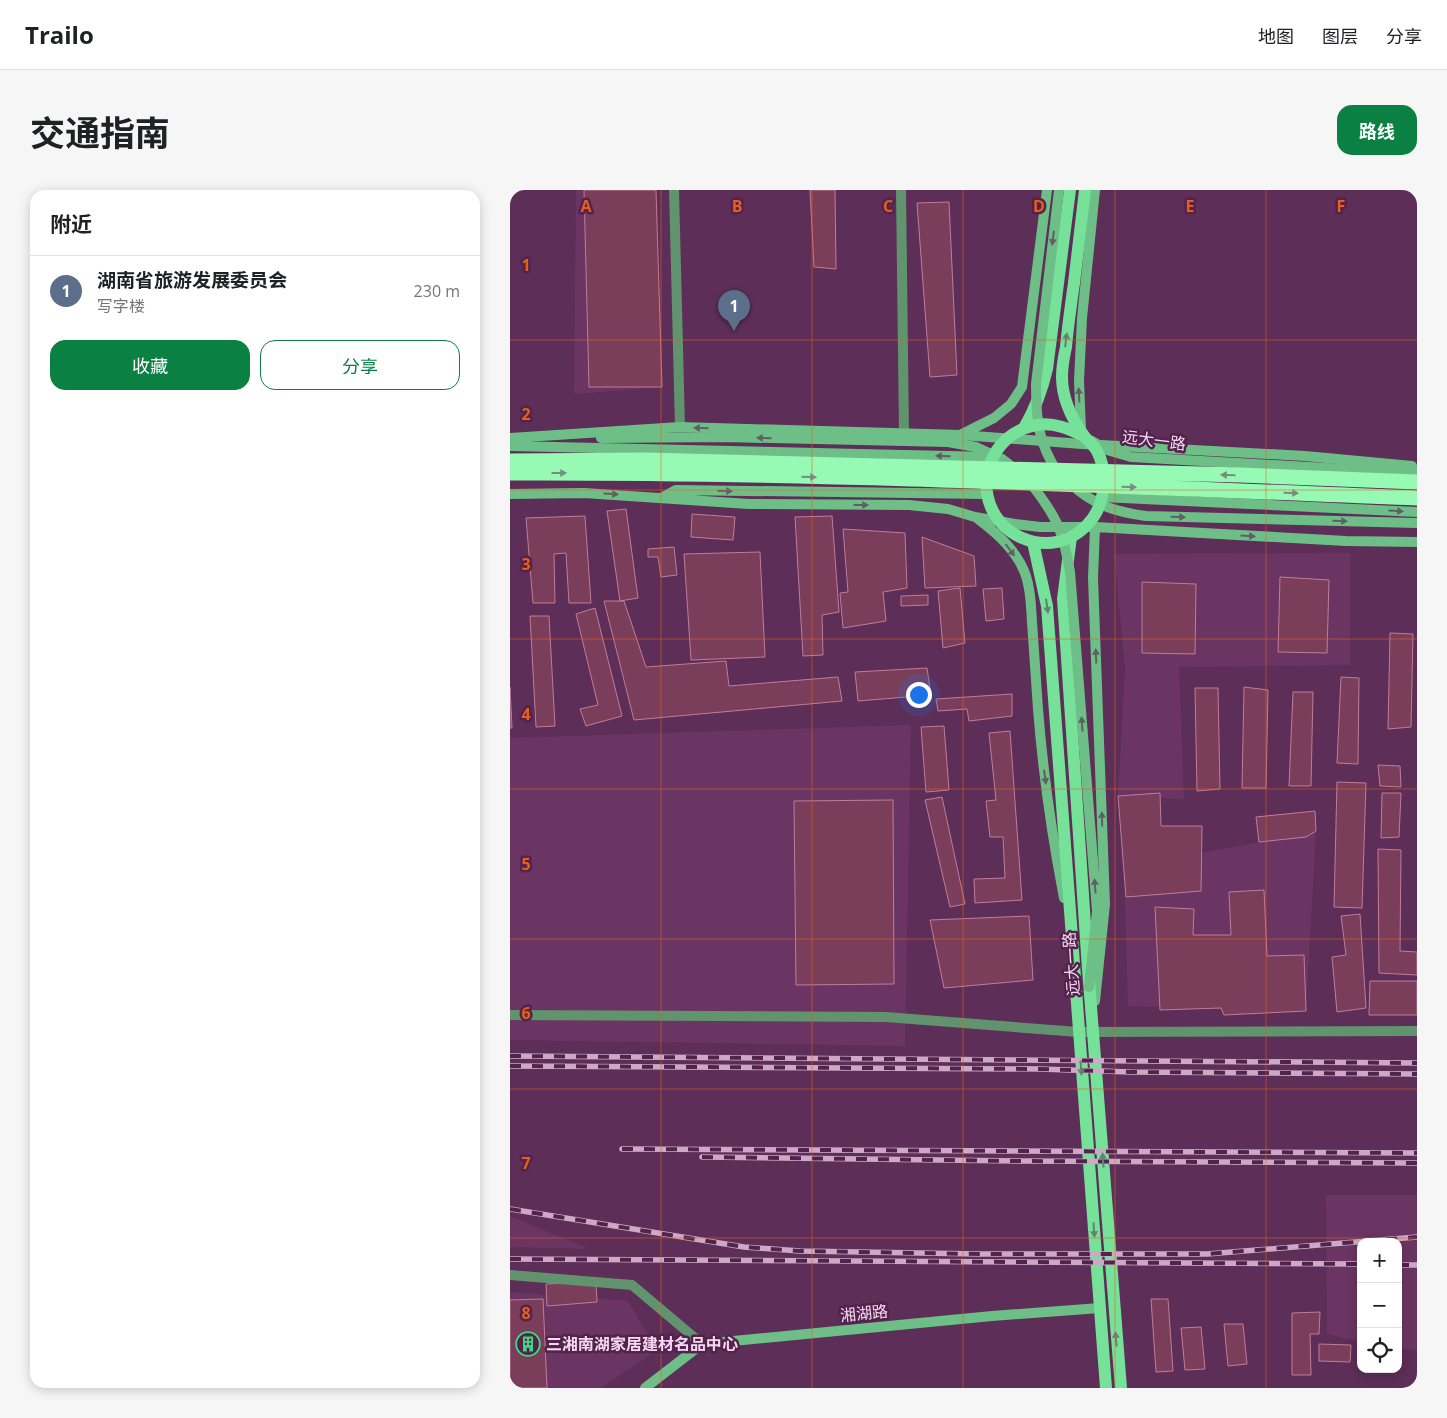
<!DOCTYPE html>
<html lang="zh">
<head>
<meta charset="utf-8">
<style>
	body { margin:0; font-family:"Open Sans","Noto Sans SC",sans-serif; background:#f6f6f6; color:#202124 }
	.controls { position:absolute; right:15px; bottom:15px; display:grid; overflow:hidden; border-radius:10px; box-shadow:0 2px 12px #0003 }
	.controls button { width:45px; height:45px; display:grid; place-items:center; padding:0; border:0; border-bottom:1px solid #e0e0e0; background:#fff; color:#202124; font:25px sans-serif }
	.you { position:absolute; left:408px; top:504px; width:18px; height:18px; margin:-12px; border:4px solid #fff; border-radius:50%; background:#1a73e8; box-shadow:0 0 0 8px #1a73e833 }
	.badge { display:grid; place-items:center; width:32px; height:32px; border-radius:50%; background:#0b8043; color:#fff; font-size:16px; font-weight:700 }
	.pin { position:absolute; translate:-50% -41px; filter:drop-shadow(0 1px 2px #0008) }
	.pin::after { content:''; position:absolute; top:26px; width:18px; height:15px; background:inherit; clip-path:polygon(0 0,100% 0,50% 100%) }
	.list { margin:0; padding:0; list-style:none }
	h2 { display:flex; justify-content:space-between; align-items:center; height:65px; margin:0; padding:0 20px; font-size:21px }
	h2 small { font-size:16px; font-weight:400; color:#757577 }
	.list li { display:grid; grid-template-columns:32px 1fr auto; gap:15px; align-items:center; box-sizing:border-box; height:70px; padding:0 20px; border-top:1px solid #e0e0e0 }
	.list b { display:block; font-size:19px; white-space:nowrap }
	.list p { margin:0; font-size:16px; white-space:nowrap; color:#757577 }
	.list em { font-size:16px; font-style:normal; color:#757577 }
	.actions { display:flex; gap:10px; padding:15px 20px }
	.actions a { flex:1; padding:11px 0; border:1px solid #0b8043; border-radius:15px; text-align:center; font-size:18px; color:#0b8043 }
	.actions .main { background:#0b8043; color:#fff }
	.icon { flex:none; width:28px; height:28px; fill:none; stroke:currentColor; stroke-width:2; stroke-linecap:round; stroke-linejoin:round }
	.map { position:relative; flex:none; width:907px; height:1198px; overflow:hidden; border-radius:15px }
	header { display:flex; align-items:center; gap:30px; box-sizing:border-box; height:70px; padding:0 25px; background:#fff; border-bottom:1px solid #e0e0e0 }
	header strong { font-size:24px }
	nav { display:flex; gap:28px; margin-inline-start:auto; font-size:18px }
	.intro { display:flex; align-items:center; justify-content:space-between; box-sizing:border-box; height:120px; padding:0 30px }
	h1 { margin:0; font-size:35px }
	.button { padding:12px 22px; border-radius:15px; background:#0b8043; color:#fff; font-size:18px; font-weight:700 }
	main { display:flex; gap:30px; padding:0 30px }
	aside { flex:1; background:#fff; border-radius:15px; box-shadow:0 2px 12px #0003 }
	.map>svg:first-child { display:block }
	.built { fill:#6b3563 }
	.building { fill:#7b3e5a; stroke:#c07d99 }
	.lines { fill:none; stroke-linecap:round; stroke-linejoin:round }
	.street { stroke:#61936f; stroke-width:10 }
	.secondary { stroke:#6dbf87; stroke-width:10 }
	.primary { stroke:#75e199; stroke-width:12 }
	.rail-casing { stroke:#ccaac6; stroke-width:5.5 }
	.rail { stroke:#52234c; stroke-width:4; stroke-dasharray:11; stroke-linecap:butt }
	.secondary-bridge { stroke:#6dbf87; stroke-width:10 }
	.primary-bridge { stroke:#75e199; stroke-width:12 }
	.highway-bridge { stroke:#96fab5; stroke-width:15 }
	.oneway { fill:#5d6164 }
	.oneway2 { fill:#648272 }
	.oneway3 { fill:#748e80 }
	.grid { fill:none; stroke:#e95f17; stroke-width:1; stroke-opacity:0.55 }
	.labels { text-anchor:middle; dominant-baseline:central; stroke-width:5; stroke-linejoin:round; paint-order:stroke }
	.street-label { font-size:16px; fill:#f6d9f0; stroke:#52234c }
	.poi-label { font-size:16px; font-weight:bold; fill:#f6d9f0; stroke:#52234c; text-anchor:start }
	.grid-label { font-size:16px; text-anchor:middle; font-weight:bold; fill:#e95f17; stroke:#52234c; stroke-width:5; stroke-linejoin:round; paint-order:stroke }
</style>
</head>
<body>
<header>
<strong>Trailo</strong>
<nav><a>地图</a><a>图层</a><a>分享</a></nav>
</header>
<div class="intro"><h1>交通指南</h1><a class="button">路线</a></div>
<main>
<aside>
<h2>附近<small></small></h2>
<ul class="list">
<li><span class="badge" style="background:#5c6f8a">1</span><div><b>湖南省旅游发展委员会</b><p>写字楼</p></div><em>230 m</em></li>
</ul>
<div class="actions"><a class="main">收藏</a><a>分享</a></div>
</aside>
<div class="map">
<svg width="907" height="1198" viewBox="0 0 907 1198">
	<rect width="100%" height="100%" fill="#5d2e57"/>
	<path class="built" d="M 66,0 L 143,0 L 152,197 L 64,204 Z
		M 840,363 L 840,475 L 669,477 L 674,609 L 608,606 L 615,478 L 604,364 Z
		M 401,535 L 395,856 L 0,850 L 0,548 Z
		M 806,641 L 796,821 L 618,816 L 614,678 Z
		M 816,1005 L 907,1005 L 907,1160 L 888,1158 L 888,1052 L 851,1052 L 851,1152 L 817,1144 Z
		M 0,1026 L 80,1059 L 0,1057 Z
		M 0,1102 L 118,1111 L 147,1160 L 91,1198 L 0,1198 Z"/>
	<path class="building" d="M 74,0 L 146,0 L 152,197 L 79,197 Z
		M 300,0 L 325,0 L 326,79 L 304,77 Z
		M 439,12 L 447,185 L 420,187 L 407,13 Z
		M 116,319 L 128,408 L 110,411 L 97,321 Z
		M 182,324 L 225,327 L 223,350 L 181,347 Z
		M 75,326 L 81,413 L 59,413 L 56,363 L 44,364 L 45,413 L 23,413 L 16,328 Z
		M 322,326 L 329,422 L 312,425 L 313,465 L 293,466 L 285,327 Z
		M 333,339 L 395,343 L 397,398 L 373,402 L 376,431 L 333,438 L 330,403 L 338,402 Z
		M 412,347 L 464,366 L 466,396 L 415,398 Z
		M 164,357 L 167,385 L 151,387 L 148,367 L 138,367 L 138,359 Z
		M 250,362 L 255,467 L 181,470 L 174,364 Z
		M 770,387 L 819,390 L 817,463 L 768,462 Z
		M 632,392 L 686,394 L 685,464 L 632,463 Z
		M 450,398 L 455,453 L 433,458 L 428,401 Z
		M 492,398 L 494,429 L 476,431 L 473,399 Z
		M 418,405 L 418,415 L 391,416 L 391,406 Z
		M 94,411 L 114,411 L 136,477 L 216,471 L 219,496 L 328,487 L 332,511 L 124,530 Z
		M 85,418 L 112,526 L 76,536 L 70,519 L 88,515 L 66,424 Z
		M 20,426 L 39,426 L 45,536 L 26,537 Z
		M 880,443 L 903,444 L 901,537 L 878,539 Z
		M 417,478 L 421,505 L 348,511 L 345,482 Z
		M 831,487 L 849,488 L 848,574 L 827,573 Z
		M 0,497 L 2,538 L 0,538 Z
		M 734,497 L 758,500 L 756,598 L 732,598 Z
		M 685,498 L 708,498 L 710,599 L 687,601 Z
		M 783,502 L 803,502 L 801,596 L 779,596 Z
		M 502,504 L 502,526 L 459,531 L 457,519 L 428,521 L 426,509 Z
		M 434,536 L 439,600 L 416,602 L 411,537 Z
		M 500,541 L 512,710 L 465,713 L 464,689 L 495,688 L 493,647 L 480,647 L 476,611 L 486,610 L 479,543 Z
		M 868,575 L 890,576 L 891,597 L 870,596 Z
		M 827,592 L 856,593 L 852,718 L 824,717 Z
		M 650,603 L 651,636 L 692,636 L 691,701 L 616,707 L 608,606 Z
		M 872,603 L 891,603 L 889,647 L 871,648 Z
		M 432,607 L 455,714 L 440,717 L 415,610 Z
		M 383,610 L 384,794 L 286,795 L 284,611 Z
		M 805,621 L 806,641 L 796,647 L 749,652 L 746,627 Z
		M 868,659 L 891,660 L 890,761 L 907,762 L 907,785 L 869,783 Z
		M 754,700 L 757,766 L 794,765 L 796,821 L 714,825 L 711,818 L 650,820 L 645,717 L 684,719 L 683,745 L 721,745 L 719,702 Z
		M 850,724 L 856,818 L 827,822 L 822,767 L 836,765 L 831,726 Z
		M 519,726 L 523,790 L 434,798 L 420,730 Z
		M 860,791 L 907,791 L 907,825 L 859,825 Z
		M 86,1092 L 87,1112 L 37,1116 L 36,1094 Z
		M 33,1109 L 37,1198 L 0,1198 L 0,1110 Z
		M 641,1109 L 658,1109 L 663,1181 L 646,1182 Z
		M 810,1122 L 809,1144 L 800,1144 L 801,1185 L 782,1185 L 782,1123 Z
		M 714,1134 L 733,1134 L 737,1174 L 718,1176 Z
		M 691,1137 L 695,1179 L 675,1180 L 671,1138 Z
		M 809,1154 L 841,1155 L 840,1172 L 809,1171 Z"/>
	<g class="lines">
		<path class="street" d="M 164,0 L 170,237
			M 391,0 L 394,243
			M 0,825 L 376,827 L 568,842 L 907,841
			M 0,1085 L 122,1095 L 192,1154"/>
		<path class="secondary" d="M 571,240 L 569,191 L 572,128 L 585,0
			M 452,244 L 484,228 L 501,214 L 512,197 L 537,0
			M 0,248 L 170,237 L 451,245 L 572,254 L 795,266 L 902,276
			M 0,256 L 482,267
			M 0,304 L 74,303 L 239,314 L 399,315 L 438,319 L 465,327 L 505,334 L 530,337 L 585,337 L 836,351 L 907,352
			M 153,307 L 166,300 L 477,304
			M 592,307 L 907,322
			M 468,329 C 488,344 508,362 516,386 C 521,401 521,417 522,432 C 524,461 526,490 528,519 C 533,583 542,646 554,708
			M 585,811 L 595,714 L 583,388 L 585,337
			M 135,1198 L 192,1154 L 482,1126 L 590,1118"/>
		<path class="primary" d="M 564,93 L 575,0
			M 514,238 C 525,219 532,201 537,179 L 560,0
			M 561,347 L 553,409 L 578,779 L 611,1198
			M 523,352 L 537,416 L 596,1198"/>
		<g class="rail-casing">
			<path id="rail" d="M 0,866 L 907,873
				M 0,876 L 529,879 L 620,882 L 907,884
				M 112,959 L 907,963
				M 192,967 L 507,971 L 907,973
				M 0,1019 L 234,1057 L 290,1061 L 470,1064 L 697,1064 L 907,1047
				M 0,1069 L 851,1074
				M 888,1075 L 907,1075"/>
		</g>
		<use href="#rail" class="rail"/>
		<path class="secondary-bridge" d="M 91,248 L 213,247 L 438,252 L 466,257 L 492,269 L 505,279
			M 582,251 L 597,260 L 621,267 L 834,279 L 907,280
			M 548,283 C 528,253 526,229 526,194 L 549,0
			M 518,290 C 545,324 553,339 560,382 L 587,721 L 579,797
			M 561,294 C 584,315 605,322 636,326 L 907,333"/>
		<path class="primary-bridge" d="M 564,93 C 561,114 558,135 556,157 C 554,166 552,177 552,187 C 552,208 562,229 574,246 C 578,251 584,255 587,261 C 599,284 595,317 577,335 C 566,346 552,353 536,353 C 520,353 503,346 492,334 C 460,300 480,242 527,235 C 544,232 559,239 574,246"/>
		<path class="highway-bridge" d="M 0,271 L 136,270 L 731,285 L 907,292
			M 0,283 C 302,282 605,296 907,308"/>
	</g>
	<defs><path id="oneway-solid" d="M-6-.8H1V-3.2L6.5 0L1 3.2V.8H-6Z" transform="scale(1.25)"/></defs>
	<g class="oneway">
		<use href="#oneway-solid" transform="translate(543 48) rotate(97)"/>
		<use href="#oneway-solid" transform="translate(569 205) rotate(-93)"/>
		<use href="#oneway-solid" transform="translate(191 238) rotate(-178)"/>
		<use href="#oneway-solid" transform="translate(254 248) rotate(-179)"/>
		<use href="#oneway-solid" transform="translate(433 266) rotate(-179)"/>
		<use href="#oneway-solid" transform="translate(215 301) rotate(1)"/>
		<use href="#oneway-solid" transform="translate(101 304) rotate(3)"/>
		<use href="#oneway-solid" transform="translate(351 315)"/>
		<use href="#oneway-solid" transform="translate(886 321) rotate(3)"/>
		<use href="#oneway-solid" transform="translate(668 327) rotate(1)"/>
		<use href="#oneway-solid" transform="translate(830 331) rotate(1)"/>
		<use href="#oneway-solid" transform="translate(738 346) rotate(3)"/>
		<use href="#oneway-solid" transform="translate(500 360) rotate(53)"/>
		<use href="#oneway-solid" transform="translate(586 466) rotate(-92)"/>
		<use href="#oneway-solid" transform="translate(572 534) rotate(-94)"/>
		<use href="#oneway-solid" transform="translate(535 587) rotate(82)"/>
		<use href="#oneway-solid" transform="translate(592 629) rotate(-92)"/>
		<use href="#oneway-solid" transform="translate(585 696) rotate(-94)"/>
	</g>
	<g class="oneway2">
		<use href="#oneway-solid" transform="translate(556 150) rotate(-83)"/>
		<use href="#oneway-solid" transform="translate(537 416) rotate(82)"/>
		<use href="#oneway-solid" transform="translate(571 878) rotate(86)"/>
		<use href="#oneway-solid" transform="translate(593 970) rotate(-94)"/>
		<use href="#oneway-solid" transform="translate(584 1040) rotate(86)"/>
		<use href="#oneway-solid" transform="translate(606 1149) rotate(-95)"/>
	</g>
	<g class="oneway3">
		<use href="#oneway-solid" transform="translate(49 283)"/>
		<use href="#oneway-solid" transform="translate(718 285) rotate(-179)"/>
		<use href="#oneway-solid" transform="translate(299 287) rotate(1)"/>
		<use href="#oneway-solid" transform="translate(619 297) rotate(2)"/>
		<use href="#oneway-solid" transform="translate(781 303) rotate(2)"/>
	</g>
	<path class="grid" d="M 151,0 L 151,1198M 302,0 L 302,1198M 453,0 L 453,1198M 605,0 L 605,1198M 756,0 L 756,1198M 0,150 L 907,150M 0,300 L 907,300M 0,449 L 907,449M 0,599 L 907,599M 0,749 L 907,749M 0,899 L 907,899M 0,1048 L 907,1048"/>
	<defs>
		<g id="building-ring" transform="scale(1.25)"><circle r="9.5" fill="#52234c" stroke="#3ed77d" stroke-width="1.5"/><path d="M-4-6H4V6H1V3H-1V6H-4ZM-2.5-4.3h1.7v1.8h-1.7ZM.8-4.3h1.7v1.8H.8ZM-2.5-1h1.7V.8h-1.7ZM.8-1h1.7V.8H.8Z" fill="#3ed77d"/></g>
	</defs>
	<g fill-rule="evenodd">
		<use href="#building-ring" x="18" y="1154"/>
	</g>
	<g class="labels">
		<g class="street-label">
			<text transform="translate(644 250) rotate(7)">远大一路</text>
			<text transform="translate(561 774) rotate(-94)">远大一路</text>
			<text transform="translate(354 1123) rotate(-6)">湘湖路</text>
		</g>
		<g class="poi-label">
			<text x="36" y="1154">三湘南湖家居建材名品中心</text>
		</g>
	</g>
	<g class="grid-label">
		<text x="76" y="22">A</text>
		<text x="227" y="22">B</text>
		<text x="378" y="22">C</text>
		<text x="529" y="22">D</text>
		<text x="680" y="22">E</text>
		<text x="831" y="22">F</text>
		<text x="16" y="81">1</text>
		<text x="16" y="230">2</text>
		<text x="16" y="380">3</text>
		<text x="16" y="530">4</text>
		<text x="16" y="680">5</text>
		<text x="16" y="829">6</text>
		<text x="16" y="979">7</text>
		<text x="16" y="1129">8</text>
	</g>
</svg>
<div class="controls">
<button>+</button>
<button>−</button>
<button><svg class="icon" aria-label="locate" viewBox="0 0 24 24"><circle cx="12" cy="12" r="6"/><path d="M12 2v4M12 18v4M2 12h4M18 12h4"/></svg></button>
</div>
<div class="you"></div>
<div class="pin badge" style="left:224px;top:141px;background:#5c6f8a">1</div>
</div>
</main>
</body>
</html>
